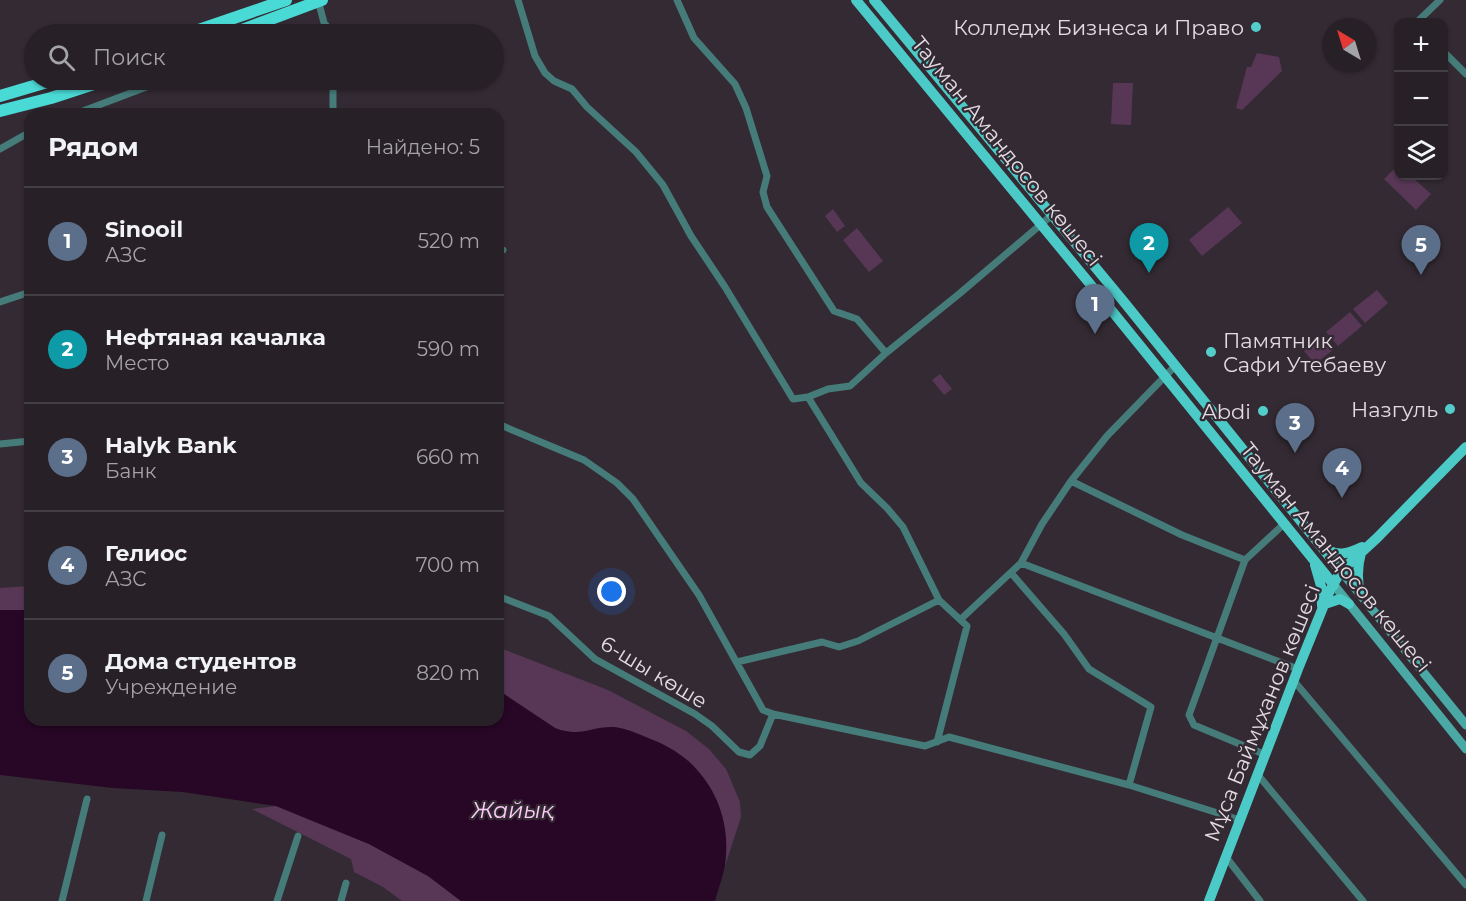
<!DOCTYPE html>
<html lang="ru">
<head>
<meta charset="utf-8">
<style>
	body { margin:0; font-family:Montserrat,sans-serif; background:#2f282e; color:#f1f3f6 }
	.controls { position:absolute; right:18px; top:18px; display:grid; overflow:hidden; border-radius:12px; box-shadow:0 2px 4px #0004 }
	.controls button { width:54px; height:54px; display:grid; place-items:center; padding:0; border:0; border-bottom:2px solid #433e43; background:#272026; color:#f1f3f6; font:30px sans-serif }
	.compass { position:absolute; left:1322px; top:18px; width:54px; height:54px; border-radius:50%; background:#272026; box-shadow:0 2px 4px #0004; rotate:322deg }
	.you { position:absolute; left:612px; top:592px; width:21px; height:21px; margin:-15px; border:4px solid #fff; border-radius:50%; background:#1a73e8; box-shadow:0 0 0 9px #1a73e833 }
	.badge { display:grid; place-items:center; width:39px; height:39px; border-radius:50%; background:#8bbbb9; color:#fff; font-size:20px; font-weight:700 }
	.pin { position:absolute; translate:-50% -50px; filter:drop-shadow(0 2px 3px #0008) }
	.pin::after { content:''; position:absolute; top:32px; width:21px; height:18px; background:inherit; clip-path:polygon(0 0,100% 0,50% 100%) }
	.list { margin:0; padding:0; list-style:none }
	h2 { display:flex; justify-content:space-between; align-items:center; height:78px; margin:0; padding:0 24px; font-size:26px }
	h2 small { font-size:20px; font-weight:400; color:#a4a3a7 }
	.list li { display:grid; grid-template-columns:39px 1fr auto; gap:18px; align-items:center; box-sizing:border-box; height:108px; padding:0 24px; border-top:2px solid #433e43 }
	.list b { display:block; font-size:22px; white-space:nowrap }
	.list p { margin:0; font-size:20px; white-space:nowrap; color:#a4a3a7 }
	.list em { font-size:20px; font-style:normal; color:#a4a3a7 }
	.icon { flex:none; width:33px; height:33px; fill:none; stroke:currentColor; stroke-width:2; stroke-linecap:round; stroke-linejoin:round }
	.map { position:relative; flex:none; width:1466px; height:901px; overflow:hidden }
	.search { position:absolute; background:#272026; box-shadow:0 2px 4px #0004; left:24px; top:24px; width:480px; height:66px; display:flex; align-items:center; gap:15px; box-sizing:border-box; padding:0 21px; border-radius:33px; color:#a4a3a7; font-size:22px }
	.panel { position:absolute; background:#272026; box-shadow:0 2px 4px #0004; left:24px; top:108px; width:480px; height:618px; border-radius:18px }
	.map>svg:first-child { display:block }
	.green { fill:#573755 }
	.water { fill:#270725 }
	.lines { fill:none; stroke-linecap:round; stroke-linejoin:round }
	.minor { stroke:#457c7a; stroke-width:7 }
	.secondary { stroke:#4aa8a5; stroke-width:9 }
	.primary { stroke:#4bcac7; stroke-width:10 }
	.trunk { stroke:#4adad6; stroke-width:12 }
	.poi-dot { fill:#53cdca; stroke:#342a33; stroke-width:2 }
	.labels { text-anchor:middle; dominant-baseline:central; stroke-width:4.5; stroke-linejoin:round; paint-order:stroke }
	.poi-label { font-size:21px; fill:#e2dbe1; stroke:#342a33; text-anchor:end }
	.street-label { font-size:21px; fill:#e2dbe1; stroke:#342a33 }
	.water-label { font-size:22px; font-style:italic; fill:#fccbf8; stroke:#342a33 }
</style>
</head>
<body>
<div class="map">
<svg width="1466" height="901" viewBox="0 0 1466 901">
	<rect width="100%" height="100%" fill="#342a33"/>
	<path class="green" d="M 1257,53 L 1279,57 L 1282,71 L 1242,110 L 1236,108 L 1247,67 L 1251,67 Z
		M 1113,83 L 1133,83 L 1131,125 L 1111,124 Z
		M 1398,165 L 1398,176 L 1411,176 L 1431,194 L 1416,210 L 1384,179 Z
		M 1228,207 L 1242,223 L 1202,256 L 1189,240 Z
		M 833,209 L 845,226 L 837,232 L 825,216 Z
		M 857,228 L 883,261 L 869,272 L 843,240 Z
		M 1377,290 L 1388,303 L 1365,323 L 1353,309 Z
		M 1350,312 L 1362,326 L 1338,346 L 1326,332 Z
		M 1323,335 L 1334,349 L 1315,364 L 1304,351 Z
		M 940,374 L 952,389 L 944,395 L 932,380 Z
		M 30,586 L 30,610 L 0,610 L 0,588 Z
		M 498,647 L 608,690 L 686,731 L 709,749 L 726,769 L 740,802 L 741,817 L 725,866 L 726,838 L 708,786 L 689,761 L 658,742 L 616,727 L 577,733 L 565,732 L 555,728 L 498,690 Z
		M 276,806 L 369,844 L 428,876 L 461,901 L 402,901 L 383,887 L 354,872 L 351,859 L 252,809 Z"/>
	<path class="water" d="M 0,610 L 30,610 L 30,720 L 498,720 L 498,690 L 555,728 C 581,738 591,726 614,727 C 626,728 641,735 653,740 C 705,760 733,811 725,865 C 723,877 718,889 715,901 L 461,901 L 428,876 L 369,844 L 276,806 L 183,792 L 113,788 L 0,775 Z"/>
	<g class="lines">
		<path class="minor" d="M 318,0 L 327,34
			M 518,0 L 535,56 L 545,73 L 554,81 L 572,89 L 587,107 L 636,152 L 663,185 L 691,236 L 725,287 L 793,399 L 808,397 L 828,389 L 850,386 L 886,353 L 959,294 L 1052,215
			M 677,0 L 694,38 L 735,84 L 746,108 L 767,176 L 763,192 L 767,207 L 834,311 L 857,319 L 886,353
			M 1417,22 L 1440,0
			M 298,34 L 326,25
			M 1444,52 L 1466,74
			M 333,80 L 333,114
			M 75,114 L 165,80
			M 0,149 L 30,132
			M 498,248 L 503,250
			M 0,302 L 30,292
			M 808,397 L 861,483 L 887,508 L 903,527 L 939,600 L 967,626 L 937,742
			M 498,424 L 584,460 L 617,483 L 633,499 L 699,595 L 763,710 L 773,714 L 925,746 L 949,737 L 1129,785 L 1240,820
			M 0,444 L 30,441
			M 1071,481 L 1182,535 L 1245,560
			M 1021,563 L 1298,669
			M 1012,574 L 1064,634 L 1089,669 L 1151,707 L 1129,785
			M 498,596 L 549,616 L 595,659 L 695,714 L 712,726 L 739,752 L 750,755 L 760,746 L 773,714
			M 961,619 L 1021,563 L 1042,524 L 1071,481 L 1107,436 L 1175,366
			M 737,662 L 822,642 L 839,647 L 858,641 L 939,600
			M 1294,681 L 1466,885
			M 1266,755 L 1194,725 L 1189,715 L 1245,560 L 1285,523
			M 1258,775 L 1363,901
			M 1226,857 L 1260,901
			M 62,901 L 87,799
			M 146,901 L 162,835
			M 277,901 L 298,836
			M 341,901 L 346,883"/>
		<path class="secondary" d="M 1341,571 L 1466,725
			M 1334,585 L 1466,749"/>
		<path class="primary" d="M 856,0 L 1095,290 L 1334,585
			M 874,0 L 1124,302 L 1341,571
			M 1326,549 C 1339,557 1349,553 1362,547
			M 1315,565 L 1321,586 L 1322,606
			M 1360,594 C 1357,580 1357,567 1361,553
			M 1325,604 L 1340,599 L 1349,604
			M 1209,901 L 1298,669 L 1330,590 L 1341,571 L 1377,538 L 1466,447"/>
		<path class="trunk" d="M 187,34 L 286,0
			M 231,34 L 322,0
			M 0,96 L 54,80
			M 0,111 L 51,98 L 106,80"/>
	</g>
	<g class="poi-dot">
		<circle cx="1256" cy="27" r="6"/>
		<circle cx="1211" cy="352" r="6"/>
		<circle cx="1450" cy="409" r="6"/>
		<circle cx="1263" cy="411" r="6"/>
	</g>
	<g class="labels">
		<g class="poi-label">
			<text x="1244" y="27">Колледж Бизнеса и Право</text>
			<text x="1223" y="340" text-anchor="start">Памятник<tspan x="1223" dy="24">Сафи Утебаеву</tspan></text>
			<text x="1438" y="409">Назгуль</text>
			<text x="1251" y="411">Abdi</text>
		</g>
		<g class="street-label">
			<text transform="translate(1007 151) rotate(51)">Тауман Амандосов көшесі</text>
			<text transform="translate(1336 557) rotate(51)">Тауман Амандосов көшесі</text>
			<text transform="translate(654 672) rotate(31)">6-шы көше</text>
			<text transform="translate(1262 713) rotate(-68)">Мұса Баймұханов көшесі</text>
		</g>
		<g class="water-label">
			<text x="513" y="810">Жайық</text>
		</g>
	</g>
</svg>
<div class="controls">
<button>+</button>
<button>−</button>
<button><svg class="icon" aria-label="layers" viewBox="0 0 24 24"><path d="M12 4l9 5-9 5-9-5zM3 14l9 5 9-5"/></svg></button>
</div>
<svg class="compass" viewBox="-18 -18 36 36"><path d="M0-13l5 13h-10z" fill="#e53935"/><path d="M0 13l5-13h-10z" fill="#a4a3a7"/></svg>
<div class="you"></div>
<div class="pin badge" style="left:1095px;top:334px;background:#5c6f8a">1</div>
<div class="pin badge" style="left:1149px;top:273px;background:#0f9aa8">2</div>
<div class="pin badge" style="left:1295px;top:453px;background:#5c6f8a">3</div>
<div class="pin badge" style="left:1342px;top:498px;background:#5c6f8a">4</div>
<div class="pin badge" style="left:1421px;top:275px;background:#5c6f8a">5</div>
<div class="search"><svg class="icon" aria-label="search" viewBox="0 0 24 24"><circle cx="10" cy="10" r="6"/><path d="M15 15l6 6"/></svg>Поиск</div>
<section class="panel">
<h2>Рядом<small>Найдено: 5</small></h2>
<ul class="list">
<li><span class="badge" style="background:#5c6f8a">1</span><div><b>Sinooil</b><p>АЗС</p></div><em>520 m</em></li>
<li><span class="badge" style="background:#0f9aa8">2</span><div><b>Нефтяная качалка</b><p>Место</p></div><em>590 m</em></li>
<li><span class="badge" style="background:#5c6f8a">3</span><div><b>Halyk Bank</b><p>Банк</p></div><em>660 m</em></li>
<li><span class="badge" style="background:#5c6f8a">4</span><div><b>Гелиос</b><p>АЗС</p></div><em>700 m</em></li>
<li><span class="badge" style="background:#5c6f8a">5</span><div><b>Дома студентов</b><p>Учреждение</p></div><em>820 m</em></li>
</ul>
</section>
</div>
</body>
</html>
